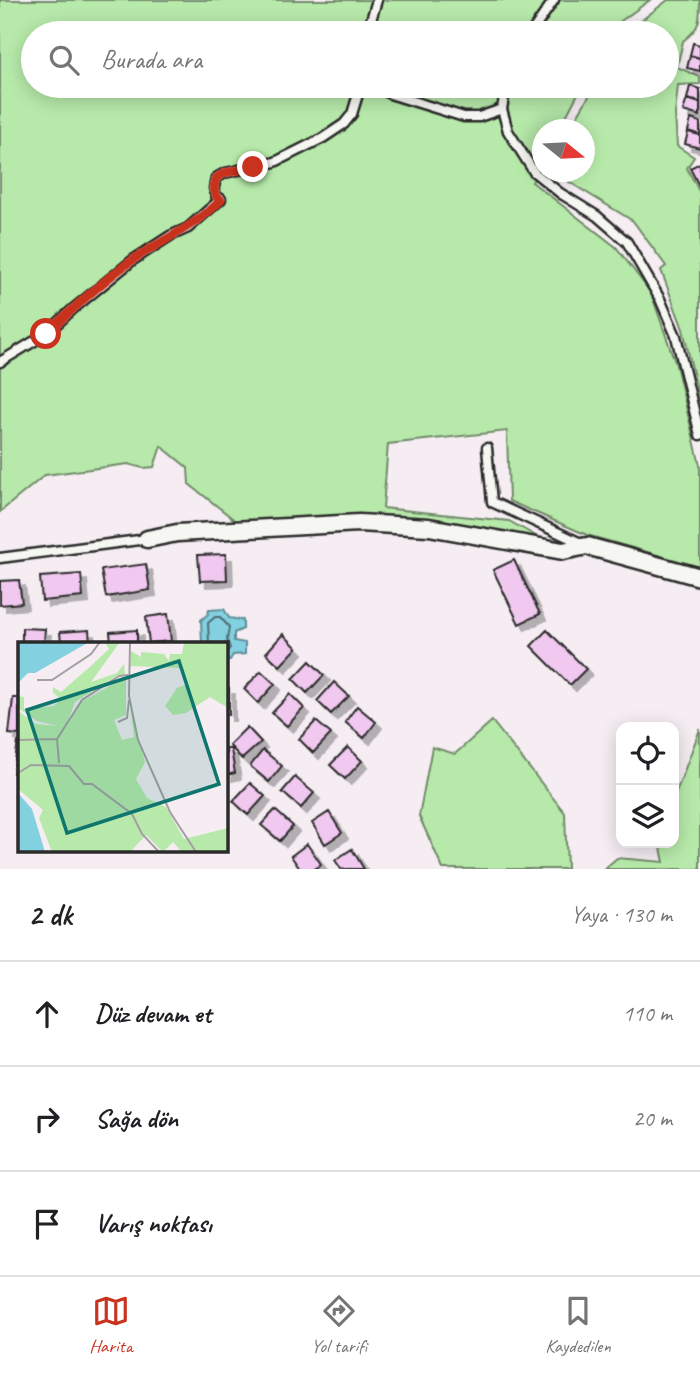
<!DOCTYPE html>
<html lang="tr">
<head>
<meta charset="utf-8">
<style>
	body { margin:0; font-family:Caveat,sans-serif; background:#f6f6f6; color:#202124 }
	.controls { position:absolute; right:21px; bottom:21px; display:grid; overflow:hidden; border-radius:14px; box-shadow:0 4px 18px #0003 }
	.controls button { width:63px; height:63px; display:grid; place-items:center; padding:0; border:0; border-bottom:2px solid #e0e0e0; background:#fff; color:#202124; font:35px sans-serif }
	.compass { position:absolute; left:532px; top:119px; width:63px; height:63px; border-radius:50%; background:#fff; box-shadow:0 4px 18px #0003; rotate:108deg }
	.stop { position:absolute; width:21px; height:21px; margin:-16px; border:5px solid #c8321e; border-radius:50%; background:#fff }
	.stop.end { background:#c8321e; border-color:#fff; box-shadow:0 2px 7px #0008 }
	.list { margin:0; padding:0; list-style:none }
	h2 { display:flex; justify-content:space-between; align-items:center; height:91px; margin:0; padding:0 28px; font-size:30px }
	h2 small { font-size:23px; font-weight:400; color:#757577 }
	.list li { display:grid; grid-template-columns:46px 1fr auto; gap:21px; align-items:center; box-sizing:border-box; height:105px; padding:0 28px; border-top:2px solid #e0e0e0 }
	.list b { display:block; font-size:26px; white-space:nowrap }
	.list em { font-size:23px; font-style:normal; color:#757577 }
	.icon { flex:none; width:38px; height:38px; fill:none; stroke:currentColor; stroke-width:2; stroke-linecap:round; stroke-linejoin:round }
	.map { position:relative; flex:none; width:700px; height:869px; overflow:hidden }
	.search { position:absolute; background:#fff; box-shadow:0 4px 18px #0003; left:21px; right:21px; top:21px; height:77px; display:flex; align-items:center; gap:18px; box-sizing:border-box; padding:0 24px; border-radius:38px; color:#757577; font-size:26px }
	.sheet { height:406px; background:#fff }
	nav { display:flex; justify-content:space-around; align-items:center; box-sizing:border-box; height:98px; border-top:2px solid #e0e0e0; background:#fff; font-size:19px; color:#757577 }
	nav a { display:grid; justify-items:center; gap:4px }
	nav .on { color:#c8321e }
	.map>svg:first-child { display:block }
	.green { fill:#b7eaaa; stroke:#718a6a; stroke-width:2 }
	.water { fill:#82d0e0; stroke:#5f8e98; stroke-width:2 }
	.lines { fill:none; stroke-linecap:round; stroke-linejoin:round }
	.shore { stroke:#4e6d73; stroke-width:2 }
	.building { fill:#f1c8f0; stroke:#2b2b2b; stroke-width:2; filter:url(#shadow) }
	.lane-casing { stroke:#2b2b2b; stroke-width:13 }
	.street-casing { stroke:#2b2b2b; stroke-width:21 }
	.lane { stroke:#f6f6f2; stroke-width:8 }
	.street { stroke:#f6f6f2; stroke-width:16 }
	.route { stroke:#c8321e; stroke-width:9 }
	.inset-road { fill:none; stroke:#a49fa2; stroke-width:2 }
	.view { fill:#0f766e; fill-opacity:0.15; stroke:#0f766e; stroke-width:3.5 }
	.inset-edge { fill:none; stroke:#2b2b2b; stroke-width:3.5 }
</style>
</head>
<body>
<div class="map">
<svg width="700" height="869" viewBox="0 0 700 869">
	<defs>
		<filter id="shadow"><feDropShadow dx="6" dy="6" stdDeviation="0" flood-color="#0004"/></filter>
	</defs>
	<rect width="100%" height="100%" fill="#f5edf2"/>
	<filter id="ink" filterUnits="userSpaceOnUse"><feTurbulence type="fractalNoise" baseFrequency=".0143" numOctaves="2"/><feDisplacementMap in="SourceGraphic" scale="14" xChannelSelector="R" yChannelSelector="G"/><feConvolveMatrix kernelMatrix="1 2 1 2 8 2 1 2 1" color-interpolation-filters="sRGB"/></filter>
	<g filter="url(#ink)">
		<path class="green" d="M 0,0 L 650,0 L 614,26 L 610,33 L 33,33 L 33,86 L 582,86 L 561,126 L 570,128 L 595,86 L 667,86 L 667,33 L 625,33 L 668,0 L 700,0 C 700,22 700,28 683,41 L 677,67 L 700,77 L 700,84 L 678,85 L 675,114 L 677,146 L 694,157 L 687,168 L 700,193 L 700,403 L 683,329 L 661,270 L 666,266 L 633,221 L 553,172 L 584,172 L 584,130 L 542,130 L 542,165 L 532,182 L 616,247 L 651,293 L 676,365 L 700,465 L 700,567 L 587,535 L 509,501 L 507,431 L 388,444 L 383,508 L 509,521 L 543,540 L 381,516 L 236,521 L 189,484 L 188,468 L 161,446 L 154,467 L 143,468 L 128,464 L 45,475 L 0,512 Z
			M 492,721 L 565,813 L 567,869 L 443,869 L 419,816 L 432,747 L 455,754 Z
			M 700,729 L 700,869 L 604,869 L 617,858 L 664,862 L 660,843 L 674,843 L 674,798 Z"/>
		<path class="water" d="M 224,609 L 229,618 L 243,620 L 243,629 L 234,633 L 234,641 L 245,643 L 245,654 L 233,655 L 230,660 L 226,660 L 226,643 L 202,643 L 201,620 L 208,614 L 209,610 Z"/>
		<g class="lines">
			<path class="shore" d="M 209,643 L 208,623 L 215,617 L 220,617 L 229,627 L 227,640 L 230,648 L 226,653"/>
		</g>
		<path class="building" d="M 693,43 L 700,45 L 700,58 L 690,55 Z
			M 690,56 L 700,58 L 700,71 L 687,68 Z
			M 690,86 L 700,89 L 700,102 L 687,99 Z
			M 687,99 L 700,103 L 700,116 L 683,111 Z
			M 691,119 L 700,122 L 700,135 L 688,131 Z
			M 688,132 L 700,135 L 700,148 L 685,144 Z
			M 700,163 L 700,188 L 690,168 Z
			M 226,554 L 227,580 L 200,581 L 198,555 Z
			M 514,560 L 540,614 L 519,624 L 493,570 Z
			M 146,564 L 150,590 L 106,597 L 101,570 Z
			M 81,574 L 83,597 L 42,601 L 40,577 Z
			M 19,580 L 22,603 L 0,605 L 0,581 Z
			M 168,614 L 171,641 L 149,643 L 146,617 Z
			M 22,628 L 45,629 L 44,643 L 22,643 Z
			M 89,630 L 90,643 L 61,643 L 60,632 Z
			M 137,630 L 137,643 L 111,643 L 110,632 Z
			M 547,630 L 586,669 L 570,685 L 531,646 Z
			M 283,634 L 297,648 L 280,666 L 266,653 Z
			M 310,661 L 324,675 L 307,693 L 293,679 Z
			M 261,671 L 275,684 L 258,703 L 244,689 Z
			M 334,682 L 349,696 L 331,714 L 317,701 Z
			M 226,688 L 229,688 L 229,715 L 226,715 Z
			M 290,694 L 304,708 L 287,726 L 272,713 Z
			M 13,698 L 19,698 L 19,735 L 9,734 Z
			M 357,706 L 376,722 L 364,738 L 345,722 Z
			M 316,721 L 331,734 L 313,753 L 299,739 Z
			M 247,727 L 261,742 L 242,759 L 229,745 Z
			M 18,742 L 19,742 L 19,774 L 13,773 Z
			M 348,747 L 362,761 L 345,779 L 330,765 Z
			M 226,749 L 231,749 L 235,773 L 226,775 Z
			M 263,750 L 282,766 L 269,782 L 250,766 Z
			M 295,777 L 314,793 L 301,808 L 282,792 Z
			M 250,783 L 265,796 L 248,815 L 233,801 Z
			M 275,810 L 293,826 L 280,841 L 261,825 Z
			M 329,812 L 342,833 L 325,844 L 312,823 Z
			M 307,844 L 321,864 L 315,869 L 300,869 L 291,856 Z
			M 352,849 L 364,869 L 341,869 L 335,860 Z"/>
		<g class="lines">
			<g class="lane-casing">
				<path id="lane" d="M 374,33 L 371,20 L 377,0
					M 531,33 L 554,0
					M 378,86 L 390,94 L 464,117 L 479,117 L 502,109
					M 506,86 L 502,109 L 508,131 L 534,172 L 560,193 L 597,216 L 627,242 L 660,299 L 676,336 L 700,435
					M 0,362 L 46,334 L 73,309 L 133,260 L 170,236 L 188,228 L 221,199 L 216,196 L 214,188 L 216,178 L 225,173 L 275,162 L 323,138 L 344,124 L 352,114 L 359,91 L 366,86
					M 487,448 L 492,502 L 585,545
					M 0,558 L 147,539"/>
			</g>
			<g class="street-casing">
				<path id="street" d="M 147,539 L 177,533 L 359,523 L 429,527 L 563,551 L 587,546 L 700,577"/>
			</g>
			<use href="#lane" class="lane"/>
			<use href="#street" class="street"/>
		</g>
	</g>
	<g class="lines" filter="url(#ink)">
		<path class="route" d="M 46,334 C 75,307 104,279 137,257 C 166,238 197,225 221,200 L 216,196 L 214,188 L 216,178 L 225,173 L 253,167"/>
	</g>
	<g transform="translate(18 642)">
		<rect width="210" height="210" fill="#f5edf2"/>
		<path d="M 87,0 L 102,0 L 73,40 L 99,31 L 106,22 L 107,33 L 100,33 L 57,60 L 47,87 L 63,60 L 108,35 L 108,73 L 96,78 L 104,98 L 116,95 L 112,65 L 127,120 L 118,137 L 129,156 L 148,165 L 166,197 L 210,186 L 210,210 L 164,210 L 155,200 L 145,210 L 128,193 L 112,210 L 34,210 L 21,176 L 25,168 L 0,147 L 0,69 L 18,82 L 39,84 L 19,79 L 0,66 L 0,54 L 6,55 L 6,67 L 36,64 L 43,57 L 35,51 L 35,45 L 43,50 L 74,23 L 91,7 ZM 148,0 L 210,0 L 210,66 L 192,55 L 168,71 L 155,73 L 147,64 L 159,46 L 170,42 L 162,26 L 112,24 L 113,9 L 123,15 L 123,10 L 146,12 L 151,19 L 152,12 L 164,12 L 166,1 Z" fill="#b7eaaa"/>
		<path d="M 0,0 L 71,0 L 17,31 L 10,31 L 0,41 ZM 0,151 L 14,167 L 27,210 L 0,210 Z" fill="#82d0e0"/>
		<path class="inset-road" d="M 112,0 L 111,54 L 120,98 L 152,170 L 178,210M 19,38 L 34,38 L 73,12 L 82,0M 100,80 L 109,76 L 111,58M 39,97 L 41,121M 0,98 L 39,97 L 64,58 L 101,34 L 110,33M 0,131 L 13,123 L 51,124 L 66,142 L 74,142 L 114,172 L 124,192 L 141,210"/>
		<path class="view" d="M 161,19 L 201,142 L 49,191 L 9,68 Z"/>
		<rect width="210" height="210" class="inset-edge"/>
	</g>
</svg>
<div class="controls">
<button><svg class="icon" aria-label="locate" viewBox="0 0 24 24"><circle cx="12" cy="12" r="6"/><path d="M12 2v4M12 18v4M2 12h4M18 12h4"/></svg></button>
<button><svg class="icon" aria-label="layers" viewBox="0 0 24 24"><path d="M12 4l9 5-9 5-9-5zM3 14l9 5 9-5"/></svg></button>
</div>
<svg class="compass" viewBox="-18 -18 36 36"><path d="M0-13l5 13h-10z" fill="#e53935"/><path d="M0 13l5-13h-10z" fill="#757577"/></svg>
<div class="stop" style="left:46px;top:334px"></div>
<div class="stop end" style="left:253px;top:167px"></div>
<div class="search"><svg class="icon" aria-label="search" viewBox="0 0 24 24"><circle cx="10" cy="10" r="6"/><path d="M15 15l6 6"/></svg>Burada ara</div>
</div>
<section class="sheet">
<h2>2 dk<small>Yaya · 130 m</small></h2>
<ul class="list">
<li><svg class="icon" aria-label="ahead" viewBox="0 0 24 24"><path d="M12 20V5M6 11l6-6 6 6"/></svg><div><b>Düz devam et</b></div><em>110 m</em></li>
<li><svg class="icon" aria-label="right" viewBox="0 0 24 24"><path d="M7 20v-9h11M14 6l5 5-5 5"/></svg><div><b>Sağa dön</b></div><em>20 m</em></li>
<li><svg class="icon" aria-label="arrive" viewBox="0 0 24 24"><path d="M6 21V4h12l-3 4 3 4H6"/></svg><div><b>Varış noktası</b></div></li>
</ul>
</section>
<nav>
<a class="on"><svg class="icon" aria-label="map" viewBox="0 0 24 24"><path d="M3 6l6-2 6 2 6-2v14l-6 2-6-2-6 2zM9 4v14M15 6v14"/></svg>Harita</a>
<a><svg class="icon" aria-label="directions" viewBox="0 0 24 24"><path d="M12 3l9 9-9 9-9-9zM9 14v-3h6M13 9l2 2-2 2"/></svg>Yol tarifi</a>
<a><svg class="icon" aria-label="saved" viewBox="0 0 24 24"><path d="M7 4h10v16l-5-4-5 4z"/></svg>Kaydedilen</a>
</nav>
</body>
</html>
